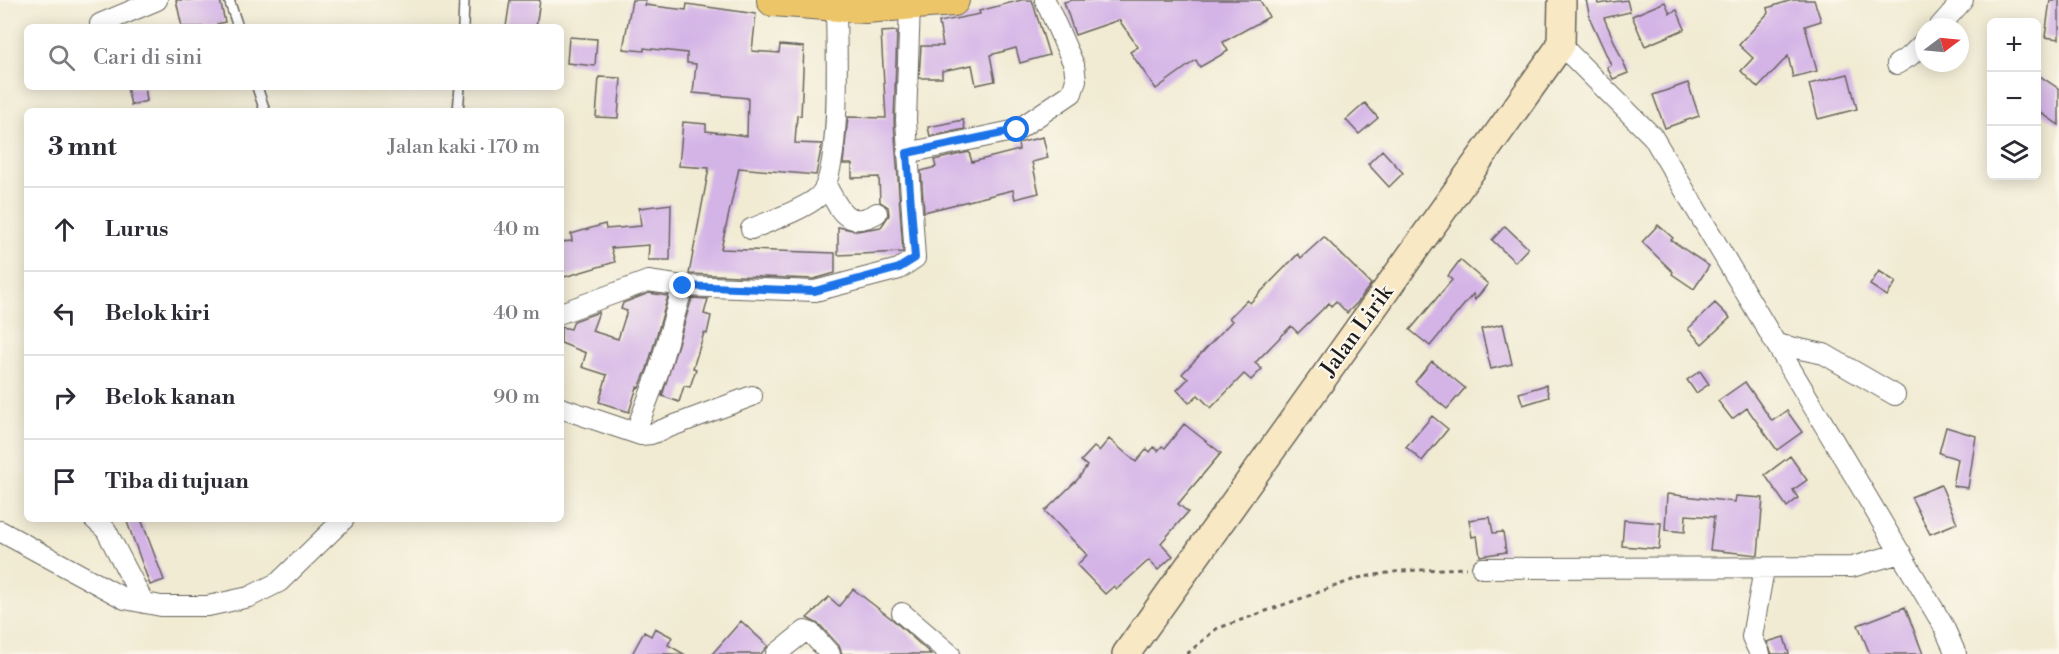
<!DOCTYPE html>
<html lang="id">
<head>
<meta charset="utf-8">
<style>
	body { margin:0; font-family:"Libre Bodoni",serif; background:#f2f2f3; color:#2b2b33 }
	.controls { position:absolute; right:18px; top:18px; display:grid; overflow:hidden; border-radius:9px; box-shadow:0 3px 15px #0003 }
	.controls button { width:54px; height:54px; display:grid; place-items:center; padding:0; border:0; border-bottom:2px solid #e1e1e2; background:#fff; color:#2b2b33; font:30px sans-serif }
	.compass { position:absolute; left:1915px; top:18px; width:54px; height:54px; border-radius:50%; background:#fff; box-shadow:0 3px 15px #0003; rotate:74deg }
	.stop { position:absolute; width:18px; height:18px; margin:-14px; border:4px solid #1a73e8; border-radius:50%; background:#fff }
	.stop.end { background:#1a73e8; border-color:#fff; box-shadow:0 2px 6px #0008 }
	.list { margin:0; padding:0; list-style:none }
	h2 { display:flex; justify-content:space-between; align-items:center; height:78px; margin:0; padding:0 24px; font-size:26px }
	h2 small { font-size:20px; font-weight:400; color:#7c7c81 }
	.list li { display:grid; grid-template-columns:39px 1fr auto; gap:18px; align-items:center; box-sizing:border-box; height:84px; padding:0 24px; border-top:2px solid #e1e1e2 }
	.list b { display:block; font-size:22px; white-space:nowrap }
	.list em { font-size:20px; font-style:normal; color:#7c7c81 }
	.icon { flex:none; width:33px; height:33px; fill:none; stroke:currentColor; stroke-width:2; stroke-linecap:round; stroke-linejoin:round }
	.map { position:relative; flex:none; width:2059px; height:654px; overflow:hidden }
	.search { position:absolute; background:#fff; box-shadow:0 3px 15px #0003; left:24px; top:24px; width:540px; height:66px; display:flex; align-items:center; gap:15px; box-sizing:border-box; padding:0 21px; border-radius:9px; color:#7c7c81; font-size:22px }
	.panel { position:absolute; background:#fff; box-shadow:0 3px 15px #0003; left:24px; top:108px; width:540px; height:414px; border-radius:9px }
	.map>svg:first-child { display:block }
	.building { fill:#d4b4e7 }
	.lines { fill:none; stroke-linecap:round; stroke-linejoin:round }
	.service-casing { stroke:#67645c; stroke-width:12 }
	.minor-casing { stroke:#67645c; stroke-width:22 }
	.secondary-casing { stroke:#67645c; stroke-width:30 }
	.trunk-casing { stroke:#67645c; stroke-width:34 }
	.path { stroke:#67645c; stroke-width:3; stroke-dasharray:4.5 4.5; stroke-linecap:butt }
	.service { stroke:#fff; stroke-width:9 }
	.minor { stroke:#fff; stroke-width:20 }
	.secondary { stroke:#f8e8c3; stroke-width:27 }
	.trunk { stroke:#edc569; stroke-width:32 }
	.route { stroke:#1a73e8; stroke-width:8 }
	.labels { text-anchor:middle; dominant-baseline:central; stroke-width:4.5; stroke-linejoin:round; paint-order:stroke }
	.street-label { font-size:22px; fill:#1c1c1c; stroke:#fbf7ec }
</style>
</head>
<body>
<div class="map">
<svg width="2059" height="654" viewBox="0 0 2059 654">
	<rect width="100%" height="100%" fill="#fbf7ec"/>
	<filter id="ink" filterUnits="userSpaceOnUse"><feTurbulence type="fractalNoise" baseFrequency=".0167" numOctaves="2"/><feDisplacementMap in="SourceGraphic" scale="12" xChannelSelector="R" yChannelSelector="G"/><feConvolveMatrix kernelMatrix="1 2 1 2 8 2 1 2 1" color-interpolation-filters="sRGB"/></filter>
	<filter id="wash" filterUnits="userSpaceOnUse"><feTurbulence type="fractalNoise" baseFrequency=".008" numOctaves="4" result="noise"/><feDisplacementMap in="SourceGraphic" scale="24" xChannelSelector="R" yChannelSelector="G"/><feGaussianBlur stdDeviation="1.35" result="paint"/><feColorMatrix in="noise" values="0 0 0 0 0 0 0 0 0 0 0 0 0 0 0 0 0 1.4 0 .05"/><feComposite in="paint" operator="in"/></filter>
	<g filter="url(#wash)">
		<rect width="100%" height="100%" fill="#f1ebd3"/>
		<g id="blocks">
			<path class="building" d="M 176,0 L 220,0 L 225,22 L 217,24 L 217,27 L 182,27 Z
				M 510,0 L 540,0 L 536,27 L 506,27 Z
				M 632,0 L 646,0 L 645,5 L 686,10 L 687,4 L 756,14 L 752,51 L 779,53 L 780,45 L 804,47 L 801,116 L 797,115 L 795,143 L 822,144 L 816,175 L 739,168 L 721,249 L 835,253 L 835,273 L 814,279 L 689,274 L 709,168 L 679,166 L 683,122 L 706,124 L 706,131 L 747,136 L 748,98 L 693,93 L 696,64 L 687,63 L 687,53 L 644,48 L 644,51 L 623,49 Z
				M 1021,0 L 1032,0 L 1049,55 L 1020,63 L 1016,48 L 990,55 L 995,81 L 976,85 L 972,65 L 942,71 L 942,78 L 919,78 L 921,46 L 943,46 L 939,22 L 980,14 L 979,11 Z
				M 1072,0 L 1260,0 L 1269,17 L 1223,42 L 1228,51 L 1200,67 L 1196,60 L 1156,89 L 1130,52 L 1138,47 L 1119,20 L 1075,35 L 1064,2 Z
				M 1586,0 L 1597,0 L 1598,4 L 1627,0 L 1630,12 L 1604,18 L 1628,73 L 1613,79 L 1607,67 L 1611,65 L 1591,21 Z
				M 1792,0 L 1814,0 L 1821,21 L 1805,26 L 1817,71 L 1793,77 L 1788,56 L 1758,88 L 1741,71 L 1753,58 L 1739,45 L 1768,13 L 1767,8 Z
				M 2050,0 L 2059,0 L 2059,39 L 2045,37 Z
				M 1665,2 L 1670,13 L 1677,10 L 1685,29 L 1645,46 L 1632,16 Z
				M 897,31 L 894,121 L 903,252 L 838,255 L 838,227 L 857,231 L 881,227 L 889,215 L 888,207 L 880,202 L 879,177 L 852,178 L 852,164 L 843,164 L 848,117 L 886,118 L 881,32 Z
				M 569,37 L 597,39 L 595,66 L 567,63 Z
				M 1848,74 L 1857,109 L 1818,119 L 1809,84 Z
				M 2037,74 L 2059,89 L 2059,125 L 2037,110 Z
				M 599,77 L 621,78 L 618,118 L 596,117 Z
				M 1688,83 L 1699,116 L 1665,128 L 1653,95 Z
				M 127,87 L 145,87 L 147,101 L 131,105 Z
				M 1365,103 L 1378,118 L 1359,134 L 1346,120 Z
				M 963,120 L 965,129 L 930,136 L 928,127 Z
				M 1043,137 L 1048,158 L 1032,162 L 1039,193 L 1015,199 L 1013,190 L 924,212 L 921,171 L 936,167 L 934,160 L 969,152 L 972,162 L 1019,150 L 1018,143 Z
				M 1382,150 L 1403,173 L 1389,187 L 1368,164 Z
				M 671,204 L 670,260 L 648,260 L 649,245 L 611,248 L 615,262 L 561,278 L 561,242 L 572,241 L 571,234 L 605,224 L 606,229 L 641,226 L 639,208 Z
				M 1658,225 L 1673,238 L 1671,240 L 1709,266 L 1694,289 L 1672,274 L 1673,272 L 1642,242 Z
				M 1505,226 L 1528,248 L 1515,262 L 1492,240 Z
				M 1324,237 L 1371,284 L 1357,303 L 1347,313 L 1336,301 L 1331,306 L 1329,303 L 1298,333 L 1291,326 L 1255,363 L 1262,369 L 1251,380 L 1244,374 L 1211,408 L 1198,395 L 1189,403 L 1177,390 L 1188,379 L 1182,374 L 1232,321 L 1229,318 L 1247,300 L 1250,303 L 1298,254 L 1301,258 Z
				M 1460,260 L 1488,284 L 1475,300 L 1473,294 L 1430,346 L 1410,330 L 1452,280 L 1448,276 Z
				M 1879,271 L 1896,282 L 1887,296 L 1870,285 Z
				M 649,293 L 668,296 L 647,369 L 639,388 L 637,387 L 629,412 L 599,402 L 607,375 L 582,367 L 586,353 L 561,343 L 561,327 L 571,329 L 574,321 L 599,312 L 592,331 L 618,339 L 627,311 L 621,309 L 623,303 Z
				M 692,298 L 708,299 L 704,314 L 711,316 L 707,334 L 704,333 L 693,368 L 696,369 L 690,387 L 684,386 L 679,402 L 662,396 Z
				M 1715,303 L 1730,318 L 1702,344 L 1688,329 Z
				M 1503,324 L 1512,364 L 1491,369 L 1481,329 Z
				M 1432,361 L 1465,388 L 1447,409 L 1415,382 Z
				M 1700,371 L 1709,384 L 1696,393 L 1687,380 Z
				M 1745,382 L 1772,421 L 1787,411 L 1802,432 L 1777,450 L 1747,408 L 1732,419 L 1718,401 Z
				M 1546,385 L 1549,397 L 1523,405 L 1519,393 Z
				M 1432,416 L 1448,429 L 1422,461 L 1406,447 Z
				M 1184,424 L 1221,453 L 1178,504 L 1188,512 L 1161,543 L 1173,556 L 1158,570 L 1149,560 L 1117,589 L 1114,586 L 1105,594 L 1077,565 L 1087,555 L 1045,511 L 1078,479 L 1087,466 L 1081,461 L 1094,447 L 1099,451 L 1109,439 L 1136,462 L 1147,449 L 1150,452 L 1154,447 L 1158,451 L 1162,446 L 1165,448 Z
				M 1946,427 L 1976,436 L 1968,488 L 1953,486 L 1958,459 L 1939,453 Z
				M 1790,456 L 1807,480 L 1793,490 L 1798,498 L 1787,507 L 1765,475 Z
				M 1941,485 L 1957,523 L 1930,534 L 1911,497 Z
				M 1667,494 L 1735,502 L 1736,496 L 1763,498 L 1758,555 L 1710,550 L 1714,517 L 1686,515 L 1685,532 L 1665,530 Z
				M 1490,517 L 1493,533 L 1503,532 L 1506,552 L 1480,556 L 1477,536 L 1472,537 L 1469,520 Z
				M 126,519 L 141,519 L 164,580 L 150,585 Z
				M 1624,520 L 1661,523 L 1659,549 L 1622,546 Z
				M 853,589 L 892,619 L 931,654 L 842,654 L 839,646 L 820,625 L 807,618 L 829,597 L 839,606 Z
				M 1905,607 L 1923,654 L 1870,654 L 1858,625 Z
				M 741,621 L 768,646 L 765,649 L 761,654 L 712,654 Z
				M 655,628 L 672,637 L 668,645 L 684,654 L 632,654 L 644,632 L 651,636 Z
				M 1784,637 L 1789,654 L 1772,654 L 1767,642 Z"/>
		</g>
	</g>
	<g filter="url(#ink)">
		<use href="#blocks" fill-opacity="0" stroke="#67645c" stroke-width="1.5"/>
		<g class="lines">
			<g class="service-casing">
				<path id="service" d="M 229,0 L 238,27
					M 463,27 L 464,0
					M 257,87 L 265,111
					M 458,111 L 460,87"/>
			</g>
			<g class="minor-casing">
				<path id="minor" d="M 100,24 L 157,0
					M 1939,27 L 1963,0
					M 1561,45 L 1653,137 L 1943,625 L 1956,654
					M 1897,64 L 1910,56 L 1924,42
					M 907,153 L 1017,130 L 1072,93 L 1076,80 L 1074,65 L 1045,0
					M 827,187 C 840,210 847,230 877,213
					M 751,229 C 770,221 803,210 818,197 C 843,176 836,42 836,6
					M 683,286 L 815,291 L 899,269 L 915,258 L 906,120 L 910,5
					M 561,313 L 648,281 L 683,286 L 658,373 L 635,433
					M 1776,344 L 1824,354 L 1895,395
					M 561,408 L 641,435 L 651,434 L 752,396
					M 94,519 L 106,530 L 144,603
					M 0,531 L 125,599 L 161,606 L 208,606 L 249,597 L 279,582 L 344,519
					M 1482,568 L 1852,567 L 1901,553
					M 902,613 L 950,654
					M 776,654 L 805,631 L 811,633 L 830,654
					M 1760,654 L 1752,637 L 1764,569"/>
			</g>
			<g class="secondary-casing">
				<path id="secondary" d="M 1126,654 L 1561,45 L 1562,0"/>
			</g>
			<g class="trunk-casing">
				<path id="trunk" d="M 773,0 L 865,7 L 953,0"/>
			</g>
			<path class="path" d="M 1187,654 L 1216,629 L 1358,578 L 1400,571 L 1466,568"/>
			<use href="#service" class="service"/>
			<use href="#minor" class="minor"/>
			<use href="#secondary" class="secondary"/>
			<use href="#trunk" class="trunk"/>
		</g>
	</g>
	<g class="lines" filter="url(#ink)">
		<path class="route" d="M 683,286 L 815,291 L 899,268 L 915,258 L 907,153 L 1017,130"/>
	</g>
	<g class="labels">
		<g class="street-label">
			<text transform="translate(1357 331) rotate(-54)">Jalan Lirik</text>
		</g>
	</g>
</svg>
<div class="controls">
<button>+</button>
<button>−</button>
<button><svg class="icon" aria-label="layers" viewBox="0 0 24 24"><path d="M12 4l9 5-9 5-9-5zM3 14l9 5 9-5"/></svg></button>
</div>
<svg class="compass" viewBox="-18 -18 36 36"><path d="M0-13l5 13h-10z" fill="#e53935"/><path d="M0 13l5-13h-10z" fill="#7c7c81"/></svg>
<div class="stop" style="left:1017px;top:130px"></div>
<div class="stop end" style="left:683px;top:286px"></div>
<div class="search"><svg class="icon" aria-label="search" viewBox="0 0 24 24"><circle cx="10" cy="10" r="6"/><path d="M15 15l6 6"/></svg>Cari di sini</div>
<section class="panel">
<h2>3 mnt<small>Jalan kaki · 170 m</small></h2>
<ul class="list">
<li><svg class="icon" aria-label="ahead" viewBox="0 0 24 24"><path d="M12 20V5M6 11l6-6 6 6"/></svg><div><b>Lurus</b></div><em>40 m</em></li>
<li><svg class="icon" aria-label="left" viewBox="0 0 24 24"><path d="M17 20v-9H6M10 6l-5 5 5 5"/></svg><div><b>Belok kiri</b></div><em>40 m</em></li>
<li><svg class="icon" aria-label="right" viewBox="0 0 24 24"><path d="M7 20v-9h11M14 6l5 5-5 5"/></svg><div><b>Belok kanan</b></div><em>90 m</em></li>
<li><svg class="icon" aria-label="arrive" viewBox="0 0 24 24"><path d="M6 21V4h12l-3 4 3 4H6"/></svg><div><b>Tiba di tujuan</b></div></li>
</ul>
</section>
</div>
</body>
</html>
